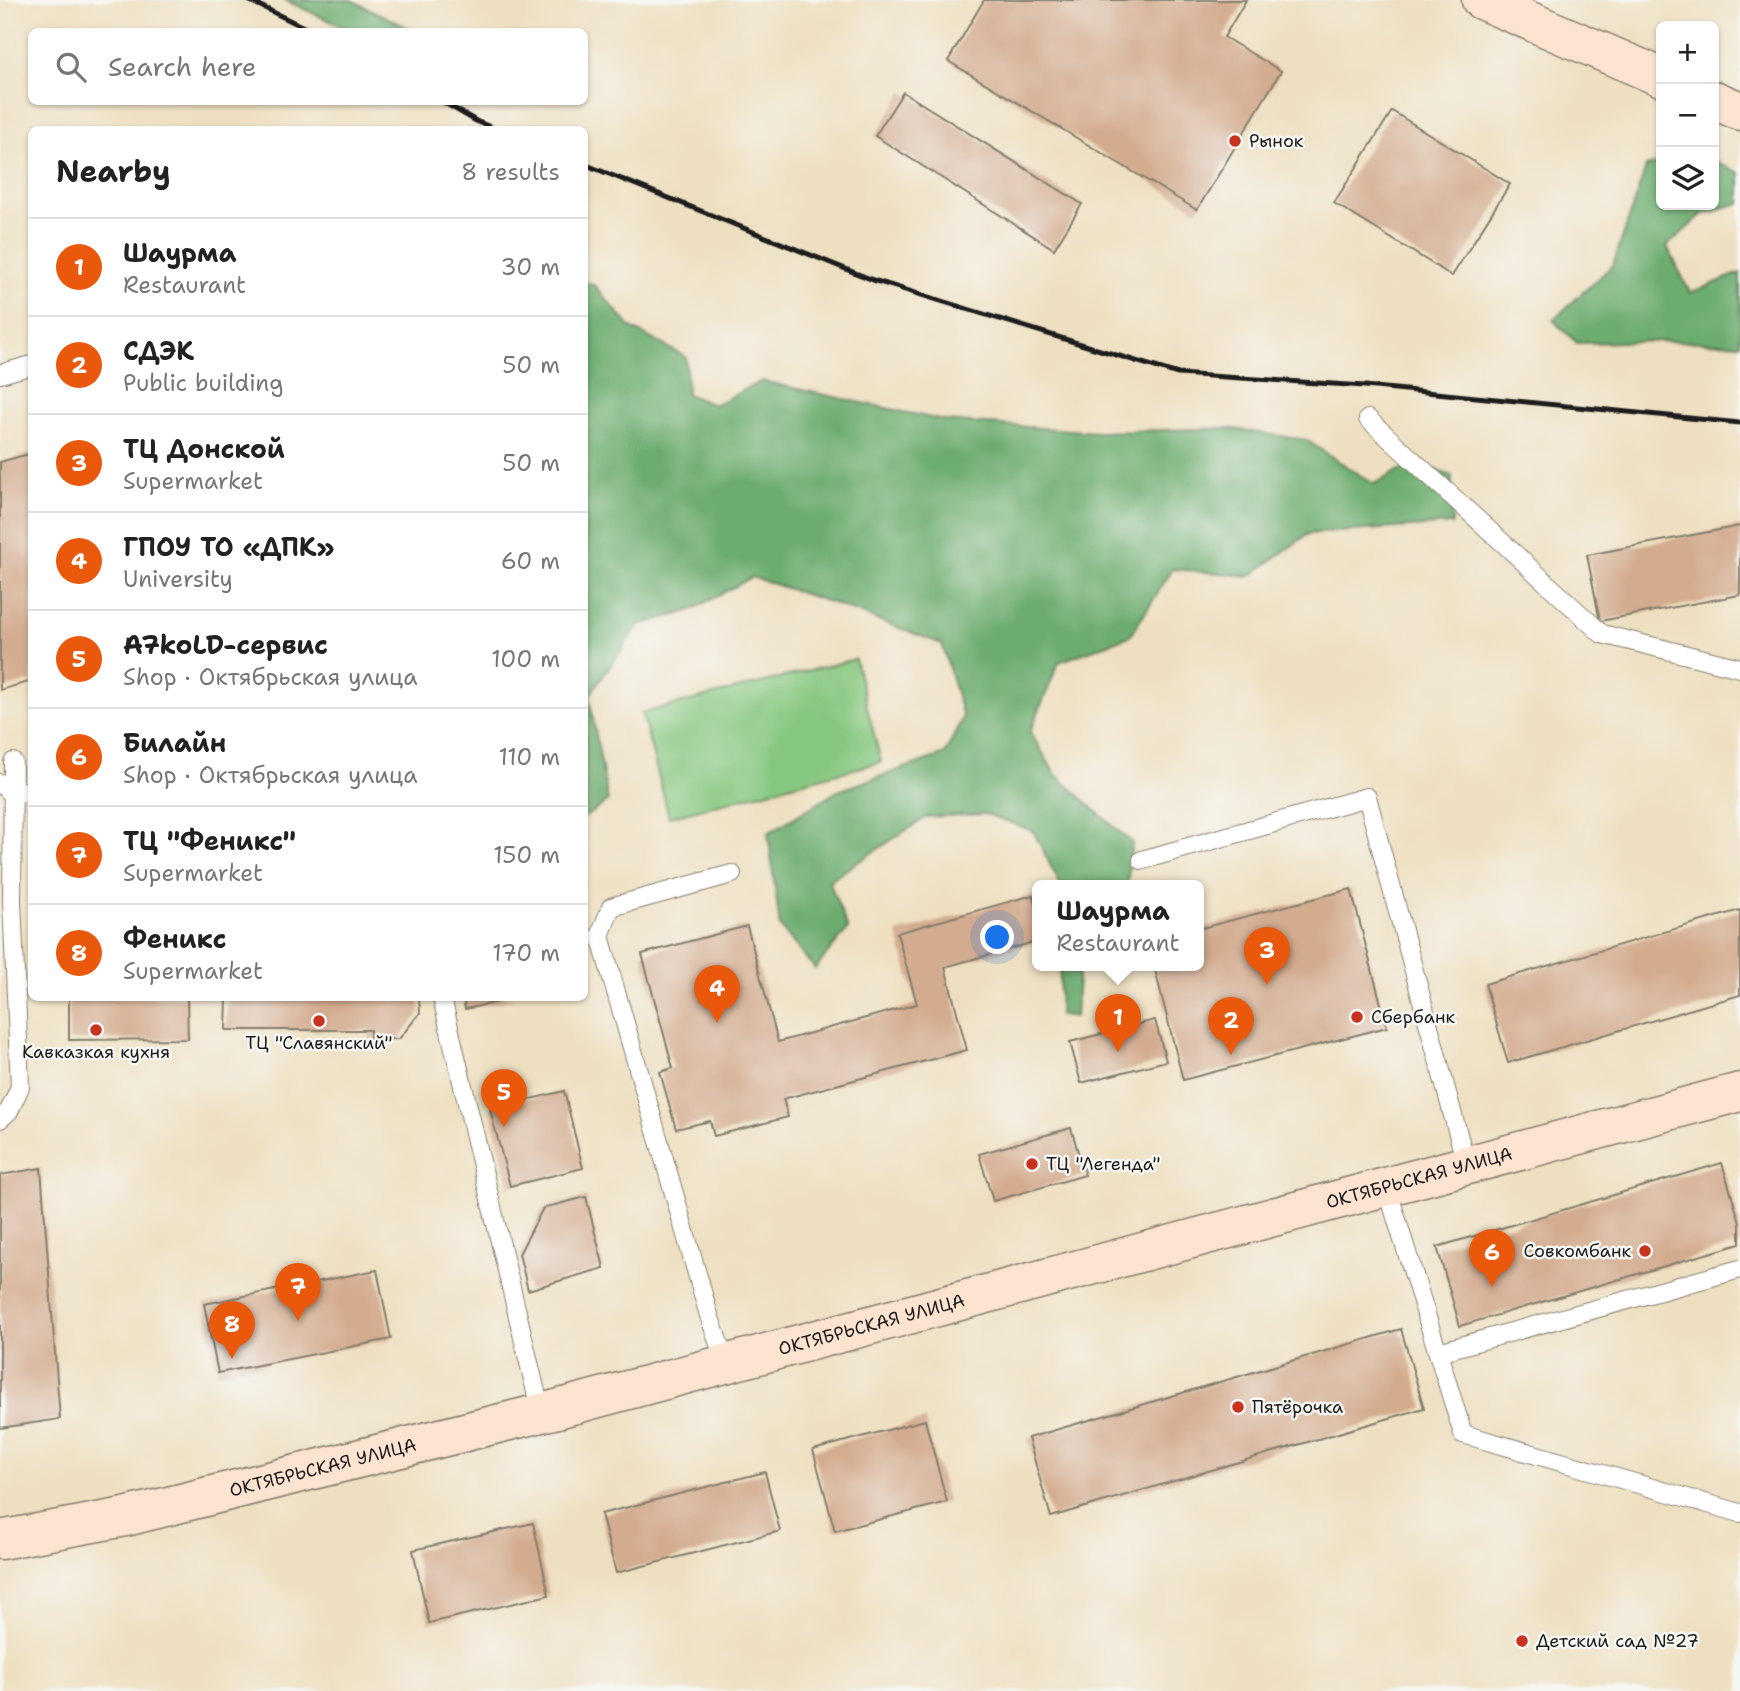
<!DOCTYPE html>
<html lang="en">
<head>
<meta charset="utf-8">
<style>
	body { margin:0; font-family:"Shantell Sans",sans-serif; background:#f6f6f6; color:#222 }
	.controls { position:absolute; right:21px; top:21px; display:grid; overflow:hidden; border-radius:10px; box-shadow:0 2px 5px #0004 }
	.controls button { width:63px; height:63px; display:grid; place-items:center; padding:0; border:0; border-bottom:2px solid #e0e0e0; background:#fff; color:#222; font:35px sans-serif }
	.you { position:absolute; left:998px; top:938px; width:24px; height:24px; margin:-18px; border:5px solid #fff; border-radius:50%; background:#1a73e8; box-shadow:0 0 0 10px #1a73e833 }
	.badge { display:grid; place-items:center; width:46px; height:46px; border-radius:50%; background:#ea580c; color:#fff; font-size:23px; font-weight:700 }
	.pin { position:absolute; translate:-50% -58px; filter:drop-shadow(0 2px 4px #0008) }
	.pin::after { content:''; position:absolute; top:37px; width:24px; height:21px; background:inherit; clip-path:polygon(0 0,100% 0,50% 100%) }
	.popup { position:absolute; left:1032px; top:880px; width:172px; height:91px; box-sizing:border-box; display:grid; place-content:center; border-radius:10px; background:#fff; filter:drop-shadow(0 2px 5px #0005); font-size:23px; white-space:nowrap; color:#767676 }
	.popup b { font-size:26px; color:#222 }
	.popup::after { content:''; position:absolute; left:50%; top:100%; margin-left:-14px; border:14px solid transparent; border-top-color:#fff }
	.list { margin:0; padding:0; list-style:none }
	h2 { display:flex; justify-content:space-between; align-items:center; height:91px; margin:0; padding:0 28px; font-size:30px }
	h2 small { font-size:23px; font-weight:400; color:#767676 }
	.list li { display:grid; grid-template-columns:46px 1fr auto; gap:21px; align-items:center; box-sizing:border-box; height:98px; padding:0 28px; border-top:2px solid #e0e0e0 }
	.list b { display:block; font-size:26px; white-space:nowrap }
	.list p { margin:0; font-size:23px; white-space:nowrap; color:#767676 }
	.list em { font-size:23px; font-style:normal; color:#767676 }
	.icon { flex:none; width:38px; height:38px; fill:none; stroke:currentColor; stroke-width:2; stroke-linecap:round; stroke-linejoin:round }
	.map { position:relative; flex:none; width:1740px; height:1691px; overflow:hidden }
	.search { position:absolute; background:#fff; box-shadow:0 2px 5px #0004; left:28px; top:28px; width:560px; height:77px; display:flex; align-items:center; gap:18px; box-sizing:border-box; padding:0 24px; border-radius:10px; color:#767676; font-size:26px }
	.panel { position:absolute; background:#fff; box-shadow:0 2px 5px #0004; left:28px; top:126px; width:560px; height:875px; border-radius:10px }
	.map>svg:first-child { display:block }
	.green { fill:#86c780; stroke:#51724e; stroke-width:2 }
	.forest { fill:#6cac6e; stroke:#446445; stroke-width:2 }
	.building { fill:#d3ab8e }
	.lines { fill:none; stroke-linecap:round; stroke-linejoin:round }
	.lane-casing { stroke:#857e6e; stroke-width:20 }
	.secondary-casing { stroke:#857e6e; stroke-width:41 }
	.lane { stroke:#fff; stroke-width:18 }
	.secondary { stroke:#fde4d1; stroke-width:38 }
	.rail { stroke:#1c1c1c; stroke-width:5 }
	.poi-dot { fill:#c8321e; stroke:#f6f6f2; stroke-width:2.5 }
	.labels { text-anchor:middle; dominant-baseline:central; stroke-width:5; stroke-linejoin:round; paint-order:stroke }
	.poi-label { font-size:18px; fill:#1c1c1c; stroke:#f6f6f2; text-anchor:start }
	.street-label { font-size:18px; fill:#1c1c1c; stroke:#f6f6f2 }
</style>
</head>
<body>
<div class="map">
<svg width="1740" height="1691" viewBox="0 0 1740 1691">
	<rect width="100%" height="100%" fill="#f6f6f2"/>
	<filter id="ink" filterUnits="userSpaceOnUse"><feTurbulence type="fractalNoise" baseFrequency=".0143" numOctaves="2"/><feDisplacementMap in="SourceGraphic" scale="14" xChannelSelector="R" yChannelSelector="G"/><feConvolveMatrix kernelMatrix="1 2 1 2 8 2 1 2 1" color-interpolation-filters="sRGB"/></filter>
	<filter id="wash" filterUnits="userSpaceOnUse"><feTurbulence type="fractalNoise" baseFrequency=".00686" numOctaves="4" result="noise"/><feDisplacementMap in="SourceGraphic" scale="28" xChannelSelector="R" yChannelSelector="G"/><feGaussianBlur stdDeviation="1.57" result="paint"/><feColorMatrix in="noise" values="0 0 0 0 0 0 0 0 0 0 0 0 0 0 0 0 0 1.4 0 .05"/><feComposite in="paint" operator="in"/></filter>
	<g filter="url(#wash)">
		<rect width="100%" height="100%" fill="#eedfc0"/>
		<path class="green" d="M 855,659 L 881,762 L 669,817 L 642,713 Z"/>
		<path class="forest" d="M 285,0 L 351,0 L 415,31 L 351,31 Z
			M 1714,161 L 1740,173 L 1740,203 L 1703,214 L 1667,246 L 1690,293 L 1740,273 L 1740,344 L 1675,341 L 1577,343 L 1553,320 L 1613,265 L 1646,167 L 1661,162 L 1661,205 L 1714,205 Z
			M 585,282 L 594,285 L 631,328 L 686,357 L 687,394 L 714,405 L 762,381 L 945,421 L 1098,432 L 1228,428 L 1306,440 L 1374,484 L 1413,463 L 1452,476 L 1452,524 L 1308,534 L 1250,576 L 1173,569 L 1130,636 L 1059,662 L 1030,732 L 1056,775 L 1132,843 L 1127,886 L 1061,886 L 1033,831 L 986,814 L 927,817 L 829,881 L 848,929 L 815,969 L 780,927 L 768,833 L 838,791 L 945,754 L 963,717 L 942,644 L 832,603 L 752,577 L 690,611 L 639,625 L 589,696 L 608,801 L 585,817 Z
			M 1060,966 L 1079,966 L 1075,1017 L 1059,1015 Z"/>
		<g id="blocks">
			<path class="building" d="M 984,0 L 1246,0 L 1224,37 L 1281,71 L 1197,210 L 948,61 Z
				M 903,92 L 1082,204 L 1054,249 L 875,136 Z
				M 1392,111 L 1510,184 L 1452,276 L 1334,203 Z
				M 32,453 L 32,681 L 0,690 L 0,462 Z
				M 1740,526 L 1740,595 L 1600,621 L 1587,555 Z
				M 1351,889 L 1387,1027 L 1183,1080 L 1154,966 L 1198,966 L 1198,929 Z
				M 1033,895 L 1038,910 L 1038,941 L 945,967 L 967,1050 L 783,1099 L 788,1117 L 714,1136 L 710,1121 L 676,1129 L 660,1072 L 673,1068 L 642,954 L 747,926 L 778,1042 L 917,1004 L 897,933 Z
				M 1740,910 L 1740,995 L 1508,1063 L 1485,984 Z
				M 69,998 L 187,998 L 188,1039 L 69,1040 Z
				M 227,998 L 419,998 L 420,1013 L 399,1039 L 370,1040 L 370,1030 L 226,1030 Z
				M 463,998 L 513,998 L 513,999 L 465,1009 Z
				M 1155,1020 L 1166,1061 L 1081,1083 L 1070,1042 Z
				M 564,1091 L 583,1168 L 510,1186 L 490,1109 Z
				M 1071,1128 L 1085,1175 L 993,1201 L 979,1154 Z
				M 1722,1163 L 1740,1223 L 1740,1244 L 1460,1326 L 1437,1247 Z
				M 41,1168 L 60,1419 L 0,1428 L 0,1175 Z
				M 586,1197 L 604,1268 L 528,1290 L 519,1254 L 543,1208 Z
				M 377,1270 L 391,1339 L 218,1373 L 204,1304 Z
				M 1401,1329 L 1424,1408 L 1051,1517 L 1028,1438 Z
				M 925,1420 L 947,1502 L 835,1531 L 813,1450 Z
				M 765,1472 L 780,1531 L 616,1573 L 601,1514 Z
				M 533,1523 L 549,1595 L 429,1623 L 413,1550 Z"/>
		</g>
	</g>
	<g filter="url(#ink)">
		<use href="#blocks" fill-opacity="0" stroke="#857e6e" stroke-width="2"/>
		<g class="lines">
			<g class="lane-casing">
				<path id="lane" d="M 0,374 L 32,365
					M 1368,419 L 1602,634 L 1740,668
					M 0,783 L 13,795 L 32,789
					M 1142,860 L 1367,797 L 1467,1167
					M 442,998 L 541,1413
					M 0,1119 L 9,1111 L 20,1087 L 12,901 L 13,762
					M 1387,1188 L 1463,1434 L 1740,1513
					M 1439,1352 L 1740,1269
					M 726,1364 L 708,1312 L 600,936 L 611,907 L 732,874"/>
			</g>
			<g class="secondary-casing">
				<g id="secondary">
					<path d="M 1481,0 L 1661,77"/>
					<path d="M 1714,100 L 1740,111"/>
					<path id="s1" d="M 0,1540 L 125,1517 L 557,1409 L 1740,1092"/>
				</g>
			</g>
			<use href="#lane" class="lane"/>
			<use href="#secondary" class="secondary"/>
			<path class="rail" d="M 248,0 L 314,32
				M 443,102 L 476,121 L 498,130
				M 584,164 L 873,280 L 1178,374 L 1365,386 L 1740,423"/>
		</g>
	</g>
	<g class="poi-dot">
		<circle cx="1235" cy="141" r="7"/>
		<circle cx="1357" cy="1017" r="7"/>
		<circle cx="319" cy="1021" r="7"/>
		<circle cx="96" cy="1030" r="7"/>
		<circle cx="1032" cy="1164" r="7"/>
		<circle cx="1645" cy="1251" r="7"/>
		<circle cx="1238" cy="1407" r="7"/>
		<circle cx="1522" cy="1641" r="7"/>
	</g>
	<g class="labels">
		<g class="poi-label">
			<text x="1249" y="141">Рынок</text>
			<text x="1371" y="1017">Сбербанк</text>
			<text x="319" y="1043" text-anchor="middle">ТЦ "Славянский"</text>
			<text x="96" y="1052" text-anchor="middle">Кавказкая кухня</text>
			<text x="1046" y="1164">ТЦ "Легенда"</text>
			<text x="1631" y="1251" text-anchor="end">Совкомбанк</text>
			<text x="1252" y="1407">Пятёрочка</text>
			<text x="1536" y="1641">Детский сад №27</text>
		</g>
		<g class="street-label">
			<text stroke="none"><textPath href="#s1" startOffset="1465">ОКТЯБРЬСКАЯ УЛИЦА</textPath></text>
			<text stroke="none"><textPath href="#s1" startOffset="898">ОКТЯБРЬСКАЯ УЛИЦА</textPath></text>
			<text stroke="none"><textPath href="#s1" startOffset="331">ОКТЯБРЬСКАЯ УЛИЦА</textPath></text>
		</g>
	</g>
</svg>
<div class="controls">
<button>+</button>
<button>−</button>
<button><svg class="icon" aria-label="layers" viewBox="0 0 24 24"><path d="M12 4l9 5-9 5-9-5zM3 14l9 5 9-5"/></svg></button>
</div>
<div class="you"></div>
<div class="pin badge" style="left:1118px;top:1052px">1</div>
<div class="popup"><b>Шаурма</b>Restaurant</div>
<div class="pin badge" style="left:1231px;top:1055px">2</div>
<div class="pin badge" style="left:1267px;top:985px">3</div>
<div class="pin badge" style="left:717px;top:1023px">4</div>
<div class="pin badge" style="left:504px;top:1127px">5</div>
<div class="pin badge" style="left:1492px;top:1287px">6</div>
<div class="pin badge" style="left:298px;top:1321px">7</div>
<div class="pin badge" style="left:232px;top:1359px">8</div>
<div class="search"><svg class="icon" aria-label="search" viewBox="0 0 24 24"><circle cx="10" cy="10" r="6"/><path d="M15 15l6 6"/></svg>Search here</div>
<section class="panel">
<h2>Nearby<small>8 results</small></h2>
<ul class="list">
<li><span class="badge">1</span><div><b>Шаурма</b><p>Restaurant</p></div><em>30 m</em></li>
<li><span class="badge">2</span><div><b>СДЭК</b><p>Public building</p></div><em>50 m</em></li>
<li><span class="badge">3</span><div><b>ТЦ Донской</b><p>Supermarket</p></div><em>50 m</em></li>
<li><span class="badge">4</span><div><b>ГПОУ ТО «ДПК»</b><p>University</p></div><em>60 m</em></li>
<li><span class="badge">5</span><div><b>A7koLD-сервис</b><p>Shop · Октябрьская улица</p></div><em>100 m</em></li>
<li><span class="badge">6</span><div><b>Билайн</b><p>Shop · Октябрьская улица</p></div><em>110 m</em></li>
<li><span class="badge">7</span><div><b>ТЦ &quot;Феникс&quot;</b><p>Supermarket</p></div><em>150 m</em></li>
<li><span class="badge">8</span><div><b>Феникс</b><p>Supermarket</p></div><em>170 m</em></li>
</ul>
</section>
</div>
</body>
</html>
